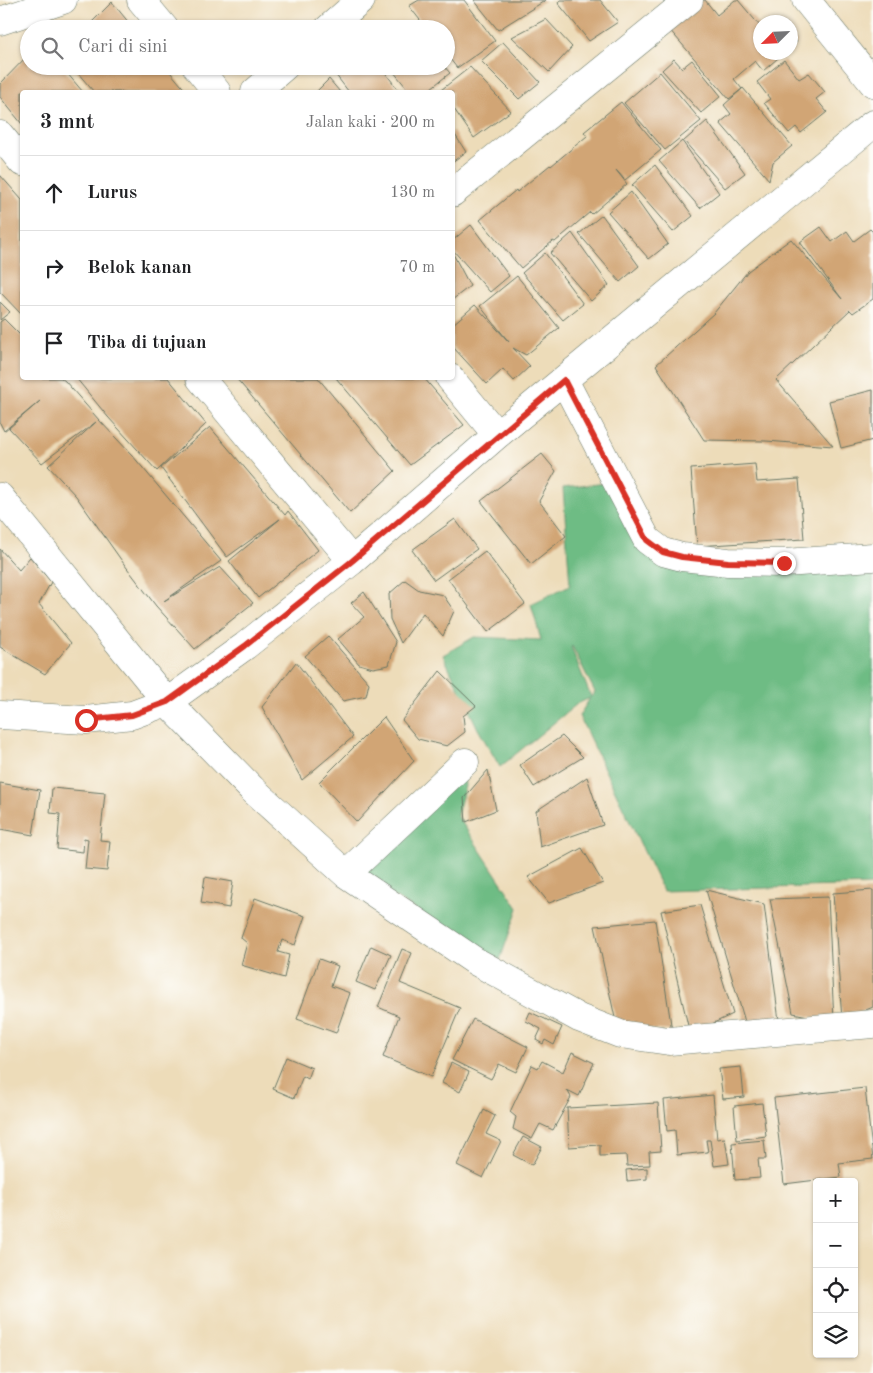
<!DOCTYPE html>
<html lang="id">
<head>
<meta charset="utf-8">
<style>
	body { margin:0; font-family:"Old Standard TT",serif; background:#f2f2f2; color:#202124 }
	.controls { position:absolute; right:15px; bottom:15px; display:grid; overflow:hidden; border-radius:5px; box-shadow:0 1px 4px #0004 }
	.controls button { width:45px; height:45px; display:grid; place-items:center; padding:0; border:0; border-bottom:1px solid #e0e0e0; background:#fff; color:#202124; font:25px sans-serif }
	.compass { position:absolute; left:753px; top:15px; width:45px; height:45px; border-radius:50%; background:#fff; box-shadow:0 1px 4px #0004; rotate:246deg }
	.stop { position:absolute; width:15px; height:15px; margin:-11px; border:4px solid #d93025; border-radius:50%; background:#fff }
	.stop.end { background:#d93025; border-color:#fff; box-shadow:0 1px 5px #0008 }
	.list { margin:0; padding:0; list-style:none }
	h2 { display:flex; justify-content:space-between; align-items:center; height:65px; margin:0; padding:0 20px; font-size:21px }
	h2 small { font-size:16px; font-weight:400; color:#757577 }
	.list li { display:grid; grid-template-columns:32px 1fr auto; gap:15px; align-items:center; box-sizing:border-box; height:75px; padding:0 20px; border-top:1px solid #e0e0e0 }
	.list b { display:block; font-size:19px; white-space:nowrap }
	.list em { font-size:16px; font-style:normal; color:#757577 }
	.icon { flex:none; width:28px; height:28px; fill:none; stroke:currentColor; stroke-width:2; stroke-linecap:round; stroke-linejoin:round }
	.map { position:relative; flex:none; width:873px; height:1373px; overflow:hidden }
	.search { position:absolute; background:#fff; box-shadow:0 1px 4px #0004; left:20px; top:20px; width:435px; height:55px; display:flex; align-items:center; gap:12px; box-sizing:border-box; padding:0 18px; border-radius:28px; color:#757577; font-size:19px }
	.panel { position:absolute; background:#fff; box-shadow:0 1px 4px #0004; left:20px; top:90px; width:435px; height:290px; border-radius:5px }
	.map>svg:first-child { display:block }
	.forest { fill:#6ebc84; stroke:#467c5c; fill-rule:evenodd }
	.building { fill:#d1a575 }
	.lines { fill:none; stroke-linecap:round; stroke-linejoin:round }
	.minor-casing { stroke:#677563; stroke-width:29 }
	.minor { stroke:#fff; stroke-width:28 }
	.route { stroke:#d93025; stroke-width:6 }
</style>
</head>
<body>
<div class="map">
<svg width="873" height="1373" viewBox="0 0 873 1373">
	<rect width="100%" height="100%" fill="#fdfcf7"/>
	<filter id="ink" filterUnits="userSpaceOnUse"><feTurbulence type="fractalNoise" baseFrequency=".02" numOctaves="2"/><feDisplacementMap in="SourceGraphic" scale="10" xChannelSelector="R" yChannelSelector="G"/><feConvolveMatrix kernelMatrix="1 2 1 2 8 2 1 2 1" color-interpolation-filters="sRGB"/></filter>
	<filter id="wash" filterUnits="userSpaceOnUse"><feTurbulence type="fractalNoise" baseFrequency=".0096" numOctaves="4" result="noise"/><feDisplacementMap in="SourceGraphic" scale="20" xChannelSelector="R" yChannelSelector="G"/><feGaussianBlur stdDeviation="1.12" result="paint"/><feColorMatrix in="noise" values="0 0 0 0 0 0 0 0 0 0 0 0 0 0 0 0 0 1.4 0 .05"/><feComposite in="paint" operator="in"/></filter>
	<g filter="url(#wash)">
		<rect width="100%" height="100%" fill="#eddcb9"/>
		<path class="forest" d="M 606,483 L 667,566 L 873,564 L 873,885 L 663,891 L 579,716 L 590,698 L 577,704 L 500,767 L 478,729 L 443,655 L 474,637 L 541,640 L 531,604 L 570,585 L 563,488 ZM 572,646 L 595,692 L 591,697 L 571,647 Z
			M 464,776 L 465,786 L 457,815 L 518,908 L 500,960 L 359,876 Z"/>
		<g id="blocks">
			<path class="building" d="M 419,0 L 464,0 L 495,41 L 457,68 L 446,54 L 446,29 L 427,29 L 409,6 Z
				M 474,0 L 546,0 L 498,30 Z
				M 560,0 L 600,0 L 618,22 L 589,41 L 558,3 Z
				M 703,0 L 705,0 L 717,15 L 735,0 L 738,0 L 760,26 L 760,52 L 785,52 L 763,71 L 755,61 L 734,79 L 742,89 L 729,99 L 669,29 Z
				M 112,2 L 134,29 L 85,29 Z
				M 546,19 L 572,47 L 549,72 L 512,37 Z
				M 790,34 L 797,42 L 790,48 Z
				M 503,42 L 540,82 L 519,99 L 481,61 Z
				M 29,54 L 29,66 L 61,66 L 83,92 L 22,92 L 22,124 L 0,97 L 0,84 Z
				M 674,59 L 682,68 L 692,60 L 721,96 L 701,113 L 662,70 Z
				M 784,60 L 799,79 L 809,73 L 825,92 L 816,99 L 827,112 L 801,133 L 796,127 L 789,133 L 764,103 L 770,99 L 757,82 Z
				M 72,66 L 165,66 L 187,92 L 94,92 Z
				M 345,66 L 380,66 L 400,92 L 349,92 L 335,74 Z
				M 389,66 L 444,66 L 450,73 L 426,92 L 410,92 Z
				M 470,67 L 511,111 L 474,138 L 452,106 L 452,92 L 443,92 L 441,90 Z
				M 660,72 L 701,121 L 665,150 L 624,103 Z
				M 329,79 L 340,92 L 316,92 Z
				M 743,88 L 792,146 L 773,162 L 769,180 L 720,123 L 731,114 L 724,105 Z
				M 621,102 L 661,150 L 625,180 L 616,170 L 627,184 L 592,214 L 590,212 L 555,242 L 553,241 L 521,268 L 480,220 L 516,190 L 517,192 L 550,165 L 551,166 L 587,136 L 584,132 Z
				M 707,121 L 745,173 L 725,188 L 684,141 Z
				M 452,130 L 466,152 L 452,162 Z
				M 682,141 L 719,193 L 700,208 L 659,161 Z
				M 655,165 L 693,216 L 673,232 L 632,185 Z
				M 0,175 L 22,200 L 22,315 L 0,292 Z
				M 631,192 L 668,244 L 649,259 L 608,212 Z
				M 602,215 L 639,266 L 620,282 L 579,234 Z
				M 471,225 L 509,276 L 490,292 L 452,249 L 452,241 Z
				M 821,227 L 832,242 L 847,231 L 854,241 L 870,229 L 873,232 L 873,299 L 853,313 L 850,310 L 776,380 L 833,446 L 766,441 L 704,440 L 656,365 L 714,313 L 748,271 L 791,239 L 842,299 L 800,242 Z
				M 572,233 L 609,285 L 591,301 L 550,253 Z
				M 452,252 L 470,286 L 452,300 Z
				M 545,253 L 583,304 L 563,320 L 522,273 Z
				M 517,276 L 559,328 L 526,355 L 513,348 L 530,366 L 514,381 L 503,369 L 487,384 L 452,346 L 452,325 L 475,305 L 509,342 L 480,306 Z
				M 0,302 L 10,312 L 0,320 Z
				M 4,319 L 22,337 L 22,378 L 61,378 L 65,381 L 99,420 L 132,455 L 221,561 L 164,601 L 220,567 L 253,603 L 195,649 L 156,606 L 124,564 L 76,496 L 48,466 L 96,422 L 42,463 L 9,428 L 40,401 L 4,431 L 0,423 L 0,322 Z
				M 76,378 L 168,378 L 206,424 L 157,471 L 108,417 Z
				M 236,378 L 318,378 L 395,471 L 350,513 Z
				M 336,378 L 424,378 L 464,425 L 410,465 Z
				M 873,390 L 873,440 L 841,448 L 829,401 Z
				M 210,427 L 285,515 L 288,511 L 318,550 L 258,598 L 229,561 L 280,519 L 227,557 L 161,468 Z
				M 542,454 L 556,471 L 539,501 L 566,536 L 531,564 L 481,501 Z
				M 755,464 L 757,482 L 799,479 L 804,539 L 697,546 L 691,469 Z
				M 455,519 L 477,549 L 434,580 L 412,550 Z
				M 0,549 L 19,570 L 30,557 L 51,582 L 39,604 L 71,643 L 45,674 L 0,647 Z
				M 485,551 L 525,604 L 488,632 L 448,579 Z
				M 405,580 L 419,590 L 443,595 L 454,611 L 443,636 L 423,613 L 401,643 L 390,619 L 389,594 Z
				M 364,592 L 396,642 L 389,665 L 373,668 L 359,664 L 338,639 L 364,617 L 351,603 Z
				M 328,636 L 369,683 L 366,696 L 343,701 L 305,656 Z
				M 296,662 L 353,737 L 302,780 L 262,707 Z
				M 440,671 L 476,706 L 463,716 L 465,732 L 447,746 L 418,739 L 402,720 Z
				M 384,717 L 414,761 L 357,822 L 319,782 Z
				M 562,736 L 583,757 L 534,787 L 520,765 Z
				M 488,770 L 496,810 L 466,822 L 464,798 Z
				M 587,777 L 603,825 L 540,847 L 536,811 Z
				M 0,783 L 40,790 L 33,835 L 0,829 Z
				M 52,788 L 105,793 L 100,840 L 110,841 L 107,871 L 85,869 L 88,839 L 84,838 L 83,852 L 57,849 L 60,814 L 50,813 Z
				M 582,848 L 603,883 L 549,903 L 528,877 Z
				M 205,877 L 233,882 L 229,908 L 201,903 Z
				M 706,890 L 764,904 L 779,1021 L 746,1025 Z
				M 873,890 L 873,1007 L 842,1020 L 833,893 Z
				M 828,897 L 834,1021 L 793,1013 L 770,899 Z
				M 255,898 L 305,916 L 295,945 L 282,940 L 278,952 L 289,955 L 284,978 L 241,965 L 247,943 L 241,938 Z
				M 700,905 L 733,1014 L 690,1034 L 661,911 Z
				M 655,920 L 672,1031 L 617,1027 L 595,926 Z
				M 371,946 L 391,955 L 375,990 L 356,982 Z
				M 402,949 L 412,953 L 400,983 L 460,1008 L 431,1077 L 383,1057 L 399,1016 L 378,1007 Z
				M 319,959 L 338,966 L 331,986 L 350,993 L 336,1033 L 297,1019 Z
				M 530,1012 L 562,1027 L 554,1045 L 545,1040 L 543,1044 L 536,1040 L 541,1029 L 526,1021 Z
				M 473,1019 L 528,1047 L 516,1072 L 499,1064 L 491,1079 L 452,1060 Z
				M 572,1052 L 594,1063 L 579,1096 L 567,1090 L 571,1097 L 553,1130 L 540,1124 L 532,1139 L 513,1129 L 516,1117 L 510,1112 L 532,1065 L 538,1068 L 542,1061 L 563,1072 Z
				M 286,1057 L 312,1068 L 308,1079 L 303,1076 L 294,1098 L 273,1089 Z
				M 451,1063 L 469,1072 L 460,1092 L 442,1083 Z
				M 741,1067 L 744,1097 L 723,1099 L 719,1069 Z
				M 865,1088 L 873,1159 L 839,1163 L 841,1177 L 784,1184 L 774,1098 Z
				M 713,1095 L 717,1139 L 725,1138 L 729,1164 L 714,1166 L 710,1140 L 706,1140 L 708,1152 L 677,1155 L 675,1130 L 667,1131 L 664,1100 Z
				M 658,1103 L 661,1151 L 649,1152 L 650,1165 L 627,1166 L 626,1155 L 600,1156 L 600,1145 L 569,1147 L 567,1108 Z
				M 762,1103 L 766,1136 L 737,1140 L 734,1106 Z
				M 484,1110 L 495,1116 L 486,1134 L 501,1141 L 483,1178 L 457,1165 Z
				M 523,1137 L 542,1147 L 532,1165 L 513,1155 Z
				M 764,1140 L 766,1159 L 758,1159 L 760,1178 L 735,1180 L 732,1143 Z
				M 647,1168 L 647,1179 L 627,1181 L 626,1170 Z"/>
		</g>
	</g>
	<g filter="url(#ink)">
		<use href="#blocks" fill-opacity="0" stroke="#677563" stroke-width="1"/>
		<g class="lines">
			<g class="minor-casing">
				<path id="minor" d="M 141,0 L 165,29
					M 806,0 L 873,83
					M 0,21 L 63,0
					M 328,29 L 361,0
					M 196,66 L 217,92
					M 255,92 L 285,66
					M 0,135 L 22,162
					M 452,193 L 689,0
					M 200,378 L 352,561
					M 450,378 L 497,435
					M 564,380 L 647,540 L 663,552 L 682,557 L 728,562 L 784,563 L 873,557
					M 0,497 L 167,702 L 252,789 L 346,874 L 475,961 L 579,1018 L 620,1034 L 669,1041 L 873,1024
					M 0,715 L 86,720 L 132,715 L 167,702 L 245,646 L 352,561 L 497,435 L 873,124
					M 346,874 L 465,762"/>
			</g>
			<use href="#minor" class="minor"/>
		</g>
	</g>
	<g class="lines" filter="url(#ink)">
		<path class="route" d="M 86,720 L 132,715 L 167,702 L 245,646 L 352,561 L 564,380 L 647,540 L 663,552 L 682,557 L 728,562 L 784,563"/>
	</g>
</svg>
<div class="controls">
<button>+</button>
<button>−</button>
<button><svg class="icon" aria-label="locate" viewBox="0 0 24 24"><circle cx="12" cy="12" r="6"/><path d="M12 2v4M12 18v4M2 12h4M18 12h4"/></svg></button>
<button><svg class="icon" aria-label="layers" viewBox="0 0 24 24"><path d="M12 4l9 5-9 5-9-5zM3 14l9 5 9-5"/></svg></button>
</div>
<svg class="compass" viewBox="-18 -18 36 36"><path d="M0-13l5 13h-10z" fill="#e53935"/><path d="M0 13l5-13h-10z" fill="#757577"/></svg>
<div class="stop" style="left:86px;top:720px"></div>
<div class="stop end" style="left:784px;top:563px"></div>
<div class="search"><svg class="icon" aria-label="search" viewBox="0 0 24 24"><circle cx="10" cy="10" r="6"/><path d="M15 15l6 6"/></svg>Cari di sini</div>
<section class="panel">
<h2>3 mnt<small>Jalan kaki · 200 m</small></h2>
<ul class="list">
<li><svg class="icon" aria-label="ahead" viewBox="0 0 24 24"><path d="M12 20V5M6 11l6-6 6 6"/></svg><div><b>Lurus</b></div><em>130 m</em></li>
<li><svg class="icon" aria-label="right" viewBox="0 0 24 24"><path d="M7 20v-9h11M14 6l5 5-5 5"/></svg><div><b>Belok kanan</b></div><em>70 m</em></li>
<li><svg class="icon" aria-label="arrive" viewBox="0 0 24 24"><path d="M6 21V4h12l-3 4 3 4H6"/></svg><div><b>Tiba di tujuan</b></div></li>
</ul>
</section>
</div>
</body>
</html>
